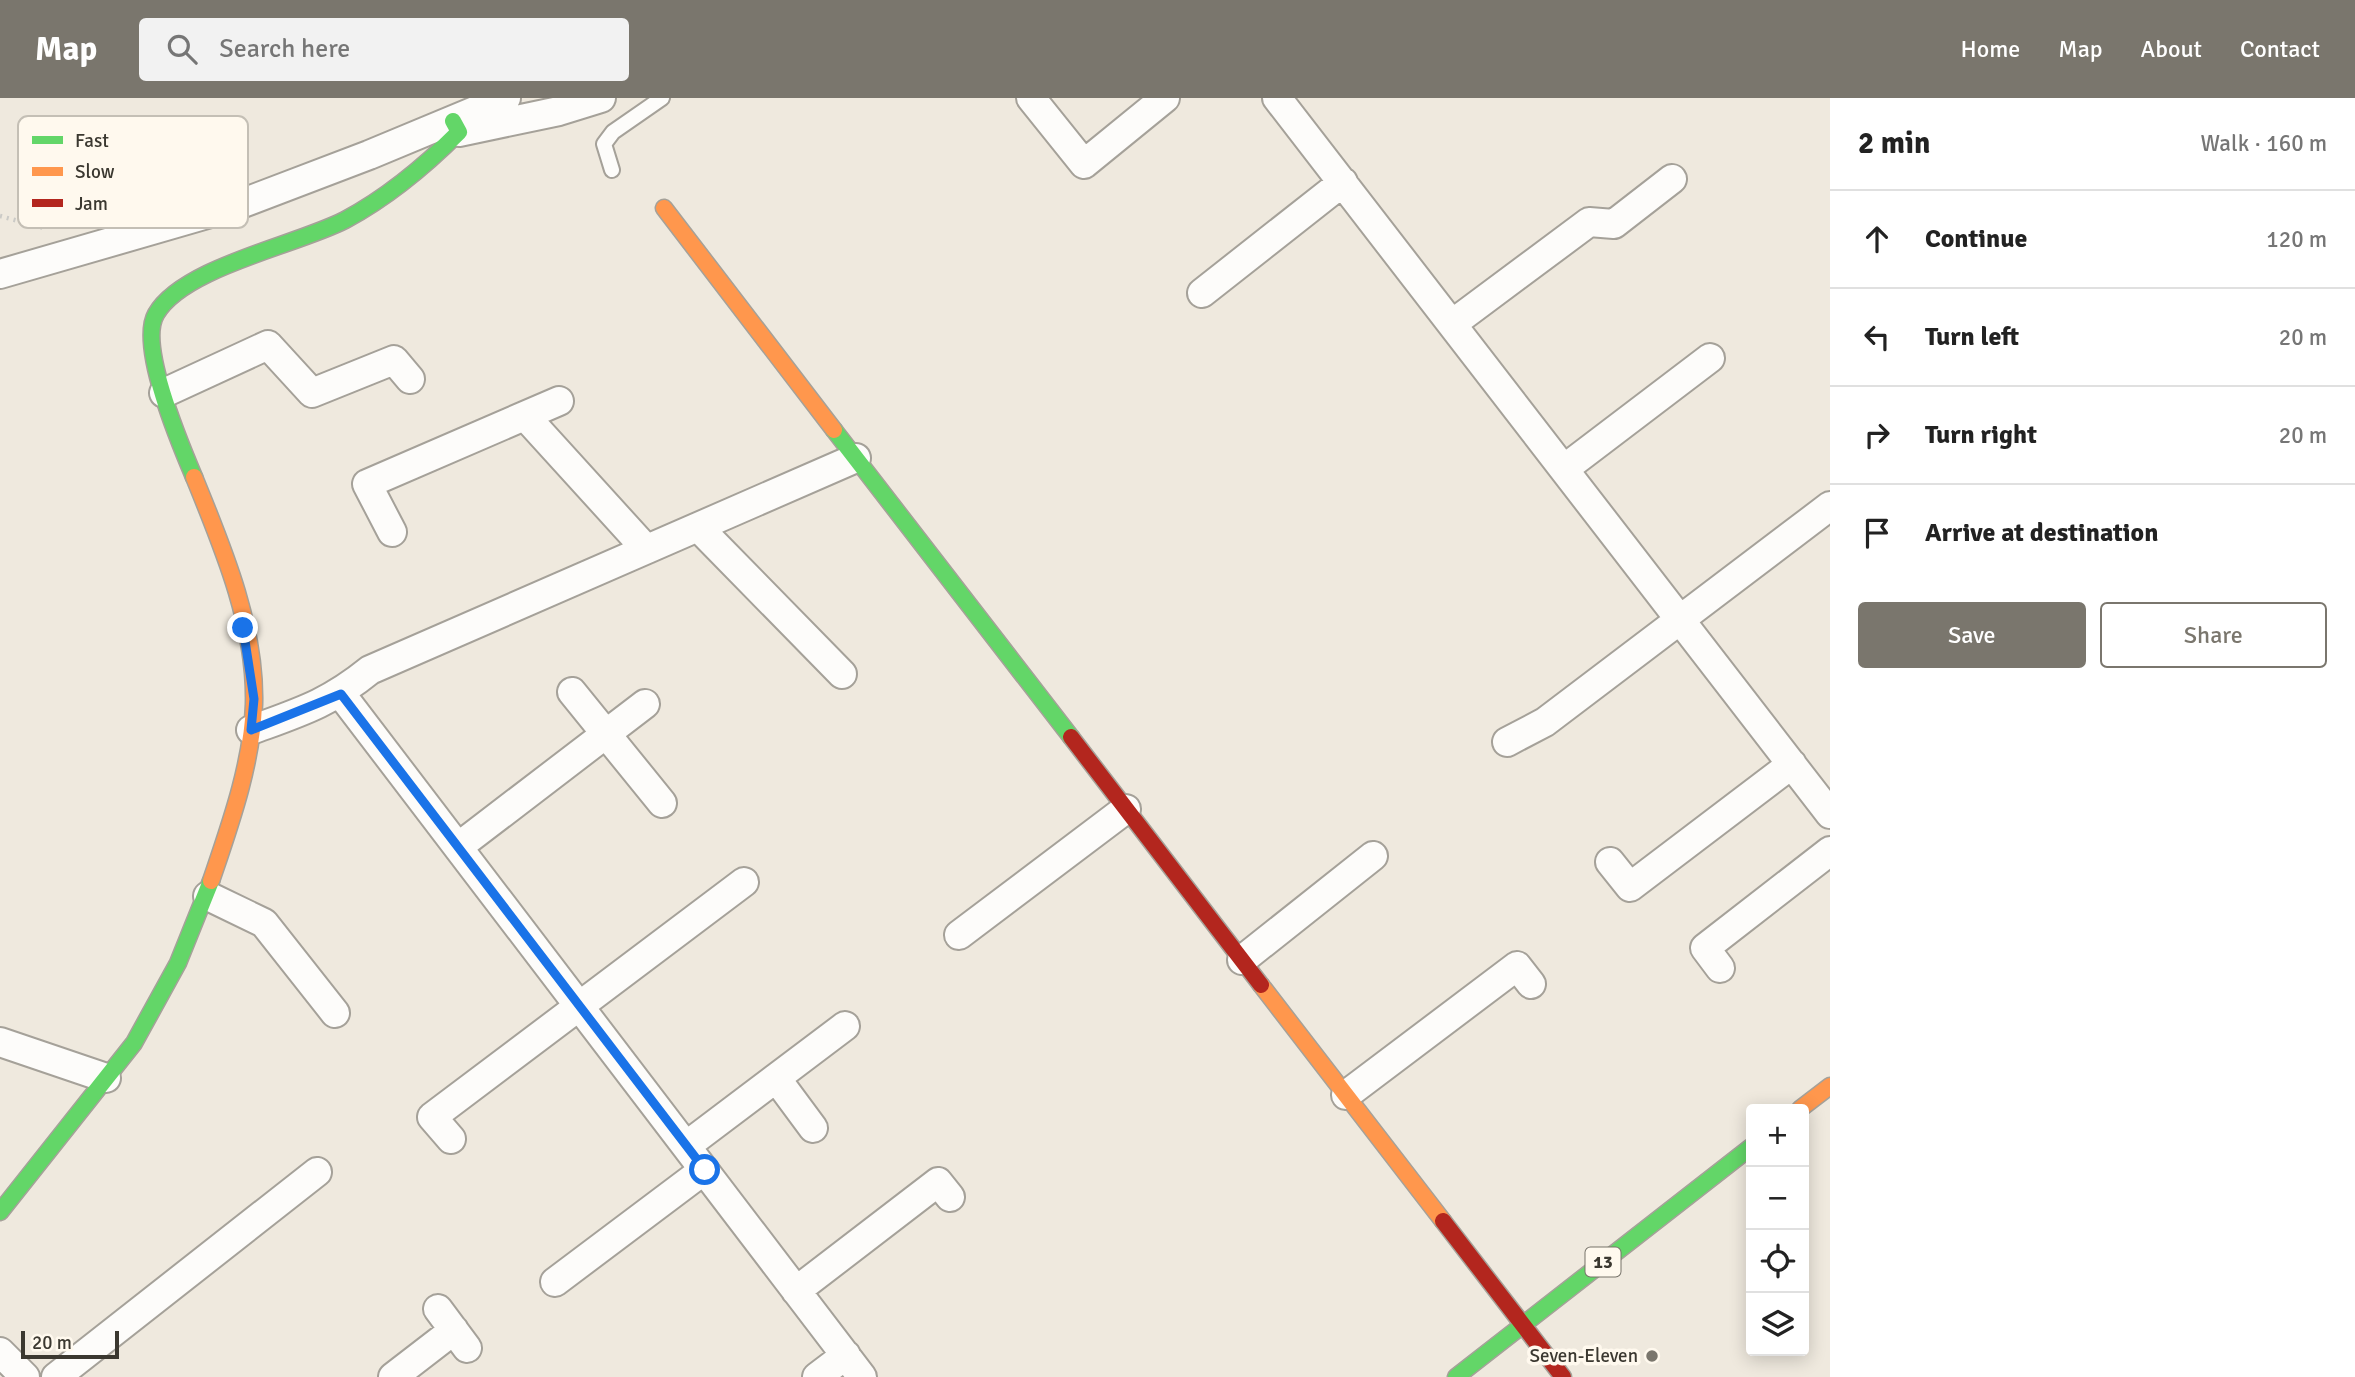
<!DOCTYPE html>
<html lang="en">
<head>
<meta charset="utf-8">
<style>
	body { margin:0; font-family:Signika,sans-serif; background:#f2f2f2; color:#222 }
	.controls { position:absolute; right:21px; bottom:21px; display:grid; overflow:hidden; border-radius:7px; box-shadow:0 4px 18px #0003 }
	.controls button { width:63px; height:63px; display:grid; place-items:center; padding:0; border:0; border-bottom:2px solid #e0e0e0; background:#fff; color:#222; font:35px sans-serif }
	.scale { position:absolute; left:21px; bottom:18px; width:98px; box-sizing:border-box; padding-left:7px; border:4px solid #3b3830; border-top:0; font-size:19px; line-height:24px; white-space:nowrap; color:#3b3830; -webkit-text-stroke:5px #fff9ee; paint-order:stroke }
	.stop { position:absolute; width:21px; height:21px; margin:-16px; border:5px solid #1a73e8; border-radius:50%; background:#fff }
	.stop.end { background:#1a73e8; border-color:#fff; box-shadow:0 2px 7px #0008 }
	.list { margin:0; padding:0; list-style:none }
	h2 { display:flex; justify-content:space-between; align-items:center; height:91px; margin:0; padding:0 28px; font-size:30px }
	h2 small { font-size:23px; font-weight:400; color:#767676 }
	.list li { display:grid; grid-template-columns:46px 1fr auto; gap:21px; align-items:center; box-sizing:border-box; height:98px; padding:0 28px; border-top:2px solid #e0e0e0 }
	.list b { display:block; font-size:26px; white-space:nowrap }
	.list em { font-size:23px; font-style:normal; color:#767676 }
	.actions { display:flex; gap:14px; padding:21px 28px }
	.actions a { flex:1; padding:16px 0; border:2px solid #7a766d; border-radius:7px; text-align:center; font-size:24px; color:#7a766d }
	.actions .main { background:#7a766d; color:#fff }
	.icon { flex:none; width:38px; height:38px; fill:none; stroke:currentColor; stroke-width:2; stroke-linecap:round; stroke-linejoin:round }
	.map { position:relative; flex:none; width:1830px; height:1279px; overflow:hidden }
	header { display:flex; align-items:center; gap:42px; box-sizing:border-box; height:98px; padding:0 35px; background:#7a766d; color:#fff }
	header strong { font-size:33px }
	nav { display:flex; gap:38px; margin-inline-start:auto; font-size:24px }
	.search { width:490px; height:63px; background:#f2f2f2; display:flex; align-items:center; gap:18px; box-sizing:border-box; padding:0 24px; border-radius:7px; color:#767676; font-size:26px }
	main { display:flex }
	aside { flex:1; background:#fff }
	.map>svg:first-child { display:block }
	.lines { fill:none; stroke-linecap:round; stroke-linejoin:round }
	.lane-casing { stroke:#a5a199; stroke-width:18 }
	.street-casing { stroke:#a5a199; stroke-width:32 }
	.fast-casing { stroke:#a5a199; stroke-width:19 }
	.slow-casing { stroke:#a5a199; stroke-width:19 }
	.jam-casing { stroke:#a5a199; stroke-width:19 }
	.path { stroke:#cbcac6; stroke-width:4.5; stroke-dasharray:2 5; stroke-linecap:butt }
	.lane { stroke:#fdfcfa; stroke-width:14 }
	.street { stroke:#fdfcfa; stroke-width:28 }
	.fast { stroke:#63d668; stroke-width:16 }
	.slow { stroke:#ff974d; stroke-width:16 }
	.jam { stroke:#b3261e; stroke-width:16 }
	.route { stroke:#1a73e8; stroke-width:9 }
	.poi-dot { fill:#7a766d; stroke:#fff9ee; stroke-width:2.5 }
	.labels { text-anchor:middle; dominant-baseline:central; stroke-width:7; stroke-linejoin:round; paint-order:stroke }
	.shield { fill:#fff9ee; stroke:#767269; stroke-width:2 }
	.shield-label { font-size:18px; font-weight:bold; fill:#3b3830 }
	.poi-label { font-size:19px; fill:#3b3830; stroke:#fff9ee; text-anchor:end }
	.key { fill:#fff9ee; stroke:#c4bfb5; stroke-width:2 }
	.key-label { font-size:19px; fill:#3b3830 }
</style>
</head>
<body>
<header>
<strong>Map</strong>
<div class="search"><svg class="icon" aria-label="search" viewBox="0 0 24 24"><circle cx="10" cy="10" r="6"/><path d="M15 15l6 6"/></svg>Search here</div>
<nav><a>Home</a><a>Map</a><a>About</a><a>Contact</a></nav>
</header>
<main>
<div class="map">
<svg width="1830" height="1279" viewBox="0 0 1830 1279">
	<rect width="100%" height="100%" fill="#efe9de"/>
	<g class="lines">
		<g class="lane-casing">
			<path id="lane" d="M 612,72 L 604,46 L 613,34 L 662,0"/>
		</g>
		<g class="street-casing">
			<path id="street" d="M 1031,0 L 1084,66 L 1165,0
				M 1277,0 L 1830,716
				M 459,34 L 559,13 L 601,0
				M 0,176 L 235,108 L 369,57 L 506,0
				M 1202,195 L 1343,84
				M 1452,226 L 1589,124 L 1614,126 L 1672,81
				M 164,295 L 268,247 L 312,295 L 394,262 L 410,281
				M 526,319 L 646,451
				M 1564,371 L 1710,260
				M 698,429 L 842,576
				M 392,434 L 367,386 L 559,303
				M 572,594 L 662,705
				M 341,596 L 862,1279
				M 251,632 C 300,614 328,606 370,572 L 856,360
				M 1507,644 L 1545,624 L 1830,408
				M 458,749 L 645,606
				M 1610,764 L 1630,789 L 1792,666
				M 208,798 L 264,825 L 335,915
				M 959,837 L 1126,711
				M 1242,862 L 1373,758
				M 1720,870 L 1705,850 L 1830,753
				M 0,944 L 106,980
				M 776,980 L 813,1030
				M 1346,997 L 1517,868 L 1531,886
				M 451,1041 L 432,1019 L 744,784
				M 686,1048 L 845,928
				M 555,1184 L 704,1072
				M 796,1193 L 938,1084 L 950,1099
				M 438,1211 L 467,1250
				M 0,1254 L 25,1279
				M 56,1279 L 317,1074
				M 393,1279 L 454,1232
				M 817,1279 L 846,1257"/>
		</g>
		<g class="fast-casing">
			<path id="fast" d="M 834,332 L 1071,639
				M 194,379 C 180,346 138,247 156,216 C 183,169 297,147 345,122 C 388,99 425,68 459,34 L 453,23
				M 0,1114 L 134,945 L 178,865 L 211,783
				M 1456,1279 L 1751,1049"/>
		</g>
		<g class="slow-casing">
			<path id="slow" d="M 664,110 L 834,332
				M 194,379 C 223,450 256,528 254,606 C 252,666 230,727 211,783
				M 1261,887 L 1443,1123
				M 1800,1011 L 1830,988"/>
		</g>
		<g class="jam-casing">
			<path id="jam" d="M 1071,639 L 1261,887
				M 1443,1123 L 1563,1279"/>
		</g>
		<path class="path" d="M 0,118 L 44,130"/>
		<use href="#lane" class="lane"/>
		<use href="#street" class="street"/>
		<use href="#fast" class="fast"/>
		<use href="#slow" class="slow"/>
		<use href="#jam" class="jam"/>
	</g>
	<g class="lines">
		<path class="route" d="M 243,530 L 254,601 L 251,632 L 341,596 L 705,1072"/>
	</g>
	<circle class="poi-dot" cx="1652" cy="1258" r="7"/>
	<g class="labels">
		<rect class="shield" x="1585.5" y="1149.5" width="35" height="29" rx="5"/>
		<g class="shield-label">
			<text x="1603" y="1164">13</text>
		</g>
		<g class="poi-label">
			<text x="1638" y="1258">Seven-Eleven</text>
		</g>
	</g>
	<rect x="18" y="18" width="230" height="112" rx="10" class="key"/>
	<rect x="32" y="38" width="31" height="8" fill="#63d668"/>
	<rect x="32" y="69" width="31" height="9" fill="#ff974d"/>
	<rect x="32" y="101" width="31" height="8" fill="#b3261e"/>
	<g class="key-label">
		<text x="75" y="49">Fast</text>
		<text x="75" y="80">Slow</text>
		<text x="75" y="112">Jam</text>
	</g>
</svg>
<div class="controls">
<button>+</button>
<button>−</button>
<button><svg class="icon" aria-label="locate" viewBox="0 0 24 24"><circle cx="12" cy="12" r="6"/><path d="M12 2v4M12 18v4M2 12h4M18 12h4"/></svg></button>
<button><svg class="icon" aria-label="layers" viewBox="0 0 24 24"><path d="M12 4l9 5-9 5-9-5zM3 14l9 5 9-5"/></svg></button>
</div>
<div class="scale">20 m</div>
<div class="stop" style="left:705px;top:1072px"></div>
<div class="stop end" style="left:243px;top:530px"></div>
</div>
<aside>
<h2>2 min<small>Walk · 160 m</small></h2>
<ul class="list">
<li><svg class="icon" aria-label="ahead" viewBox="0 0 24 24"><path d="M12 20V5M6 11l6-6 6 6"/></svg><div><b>Continue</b></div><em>120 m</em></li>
<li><svg class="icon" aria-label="left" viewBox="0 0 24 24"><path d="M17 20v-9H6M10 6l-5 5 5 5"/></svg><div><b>Turn left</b></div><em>20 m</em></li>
<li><svg class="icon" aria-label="right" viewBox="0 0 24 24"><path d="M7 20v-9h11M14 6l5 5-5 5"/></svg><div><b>Turn right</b></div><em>20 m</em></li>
<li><svg class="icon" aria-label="arrive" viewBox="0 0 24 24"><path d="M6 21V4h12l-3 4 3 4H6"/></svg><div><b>Arrive at destination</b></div></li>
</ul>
<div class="actions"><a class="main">Save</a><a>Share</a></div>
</aside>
</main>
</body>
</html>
